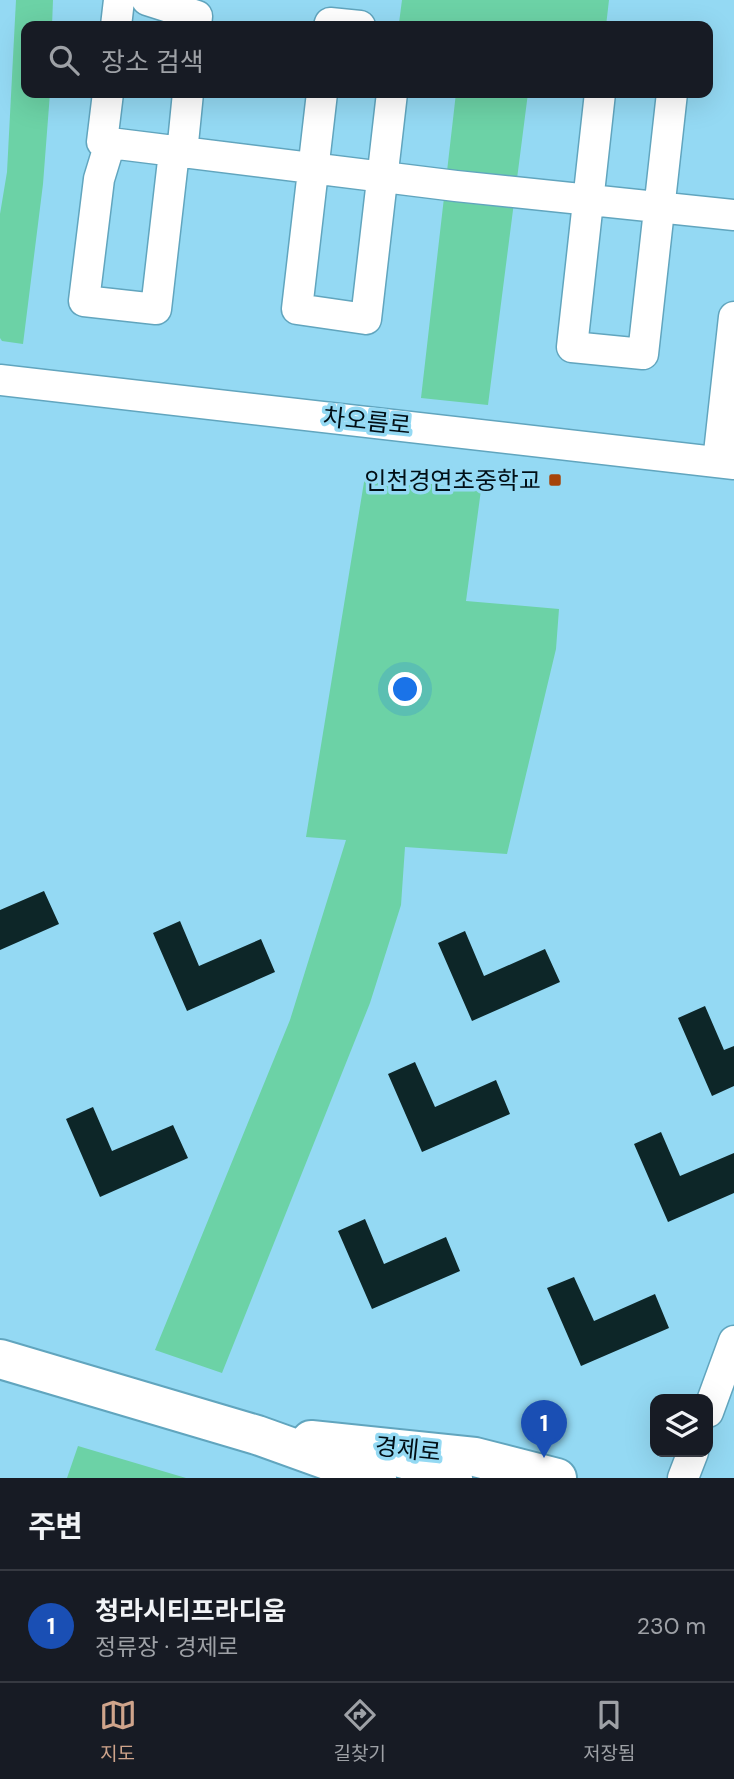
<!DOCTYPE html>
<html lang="ko">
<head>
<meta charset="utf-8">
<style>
	body { margin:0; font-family:"DM Sans","Noto Sans KR",sans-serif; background:#242831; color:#f1f3f6 }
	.controls { position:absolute; right:21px; bottom:21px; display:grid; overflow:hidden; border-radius:14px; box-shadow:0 7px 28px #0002 }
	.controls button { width:63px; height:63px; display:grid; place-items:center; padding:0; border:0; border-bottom:2px solid #363941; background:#171b24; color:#f1f3f6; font:35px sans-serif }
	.you { position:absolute; left:406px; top:690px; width:24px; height:24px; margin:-18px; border:5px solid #fff; border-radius:50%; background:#1a73e8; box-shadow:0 0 0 10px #1a73e833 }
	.badge { display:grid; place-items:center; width:46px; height:46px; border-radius:50%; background:#cfa48b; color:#fff; font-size:23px; font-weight:700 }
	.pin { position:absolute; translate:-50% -58px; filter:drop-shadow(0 2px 4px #0008) }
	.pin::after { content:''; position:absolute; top:37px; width:24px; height:21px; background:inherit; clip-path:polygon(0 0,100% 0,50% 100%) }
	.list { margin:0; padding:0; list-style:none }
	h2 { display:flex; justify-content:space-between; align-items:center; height:91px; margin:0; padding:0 28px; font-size:30px }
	h2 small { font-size:23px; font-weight:400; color:#9ea1a6 }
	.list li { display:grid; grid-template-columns:46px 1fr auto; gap:21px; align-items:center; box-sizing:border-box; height:112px; padding:0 28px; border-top:2px solid #363941 }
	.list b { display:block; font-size:26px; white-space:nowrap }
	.list p { margin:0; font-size:23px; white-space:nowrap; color:#9ea1a6 }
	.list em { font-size:23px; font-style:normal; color:#9ea1a6 }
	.icon { flex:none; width:38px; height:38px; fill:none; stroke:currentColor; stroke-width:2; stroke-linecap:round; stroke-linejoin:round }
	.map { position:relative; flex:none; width:734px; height:1478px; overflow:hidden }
	.search { position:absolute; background:#171b24; box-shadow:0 7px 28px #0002; left:21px; right:21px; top:21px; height:77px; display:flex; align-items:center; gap:18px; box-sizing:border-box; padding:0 24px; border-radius:14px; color:#9ea1a6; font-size:26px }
	.sheet { height:203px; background:#171b24 }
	nav { display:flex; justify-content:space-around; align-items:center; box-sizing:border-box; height:98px; border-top:2px solid #363941; background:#171b24; font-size:19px; color:#9ea1a6 }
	nav a { display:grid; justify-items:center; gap:4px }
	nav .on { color:#cfa48b }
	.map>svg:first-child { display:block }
	.green { fill:#6cd2a6 }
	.building { fill:#0d2628 }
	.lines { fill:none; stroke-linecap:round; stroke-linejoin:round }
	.minor-casing { stroke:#61a5be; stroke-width:33 }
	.major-casing { stroke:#61a5be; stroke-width:42 }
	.minor { stroke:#fff; stroke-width:30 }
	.major { stroke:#fff; stroke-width:38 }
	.poi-dot { fill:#a64309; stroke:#94d9f3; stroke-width:2.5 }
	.labels { text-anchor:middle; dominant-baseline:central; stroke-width:7; stroke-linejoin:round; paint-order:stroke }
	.street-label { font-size:24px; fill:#000e15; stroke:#94d9f3 }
	.poi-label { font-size:24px; fill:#000e15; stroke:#94d9f3; text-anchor:end }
</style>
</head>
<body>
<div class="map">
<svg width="734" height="1478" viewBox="0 0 734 1478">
	<rect width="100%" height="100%" fill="#94d9f3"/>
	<path class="green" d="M 16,0 L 53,0 L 52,26 L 26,26 L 26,93 L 50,93 L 43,184 L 23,344 L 2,341 L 0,338 L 0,214 L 7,172 Z
		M 402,0 L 609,0 L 606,26 L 429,26 L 399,23 Z
		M 456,93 L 528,93 L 488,405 L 421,398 Z
		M 365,476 L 481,490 L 466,601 L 559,609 L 556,649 L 507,854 L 405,847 L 401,905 L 370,1003 L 222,1373 L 155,1350 L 290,1020 L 346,840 L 306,837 Z
		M 78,1446 L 186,1478 L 67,1478 Z"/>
	<path class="building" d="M 44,891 L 59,924 L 0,950 L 0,910 Z
		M 180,921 L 199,966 L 261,939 L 275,972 L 187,1011 L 153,933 Z
		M 465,931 L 484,976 L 545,949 L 560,982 L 472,1021 L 438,943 Z
		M 705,1006 L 724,1050 L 734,1046 L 734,1086 L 712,1096 L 678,1018 Z
		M 415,1062 L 435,1107 L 496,1080 L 510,1114 L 422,1152 L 388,1074 Z
		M 93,1107 L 112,1151 L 173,1125 L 188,1158 L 100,1197 L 66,1119 Z
		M 661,1132 L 680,1176 L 734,1153 L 734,1193 L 668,1222 L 634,1144 Z
		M 365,1219 L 384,1264 L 446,1237 L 460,1271 L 372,1309 L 338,1231 Z
		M 574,1277 L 594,1321 L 655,1294 L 669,1328 L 581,1366 L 547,1288 Z"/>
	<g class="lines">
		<g class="minor-casing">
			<path id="minor" d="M 147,0 L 197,16 L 196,26
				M 116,26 L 119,0
				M 329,26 L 330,23 L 360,26
				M 108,93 L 102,142 L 456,186 L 734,215
				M 322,93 L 297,309 L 366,319 L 392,93
				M 600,93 L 572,347 L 643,354 L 672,93
				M 110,143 L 99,179 L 84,301 L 156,309 L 174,152
				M 182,153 L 188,93
				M 0,380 L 734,464
				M 718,462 L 734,317
				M 708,1412 L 734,1341
				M 400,1462 L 457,1478
				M 683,1478 L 693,1452"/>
		</g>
		<g class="major-casing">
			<path id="major" d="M 0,1359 L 257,1435 L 377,1478
				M 311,1440 L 475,1457 L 557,1478"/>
		</g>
		<use href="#minor" class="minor"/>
		<use href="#major" class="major"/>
	</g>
	<rect class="poi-dot" x="548" y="473" width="14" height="14" rx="3.5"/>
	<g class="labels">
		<g class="street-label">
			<text transform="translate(367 421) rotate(6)">차오름로</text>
			<text transform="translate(408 1449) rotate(6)">경제로</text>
		</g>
		<g class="poi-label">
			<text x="541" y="480">인천경연초중학교</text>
		</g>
	</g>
</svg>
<div class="controls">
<button><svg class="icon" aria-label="layers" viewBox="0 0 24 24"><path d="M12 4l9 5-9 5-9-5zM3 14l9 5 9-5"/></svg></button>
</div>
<div class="you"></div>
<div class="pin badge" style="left:544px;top:1458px;background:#1a4fb4">1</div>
<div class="search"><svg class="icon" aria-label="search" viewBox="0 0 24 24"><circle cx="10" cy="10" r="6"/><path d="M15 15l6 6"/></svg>장소 검색</div>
</div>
<section class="sheet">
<h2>주변<small></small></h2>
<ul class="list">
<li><span class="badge" style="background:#1a4fb4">1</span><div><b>청라시티프라디움</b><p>정류장 · 경제로</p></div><em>230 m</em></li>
</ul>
</section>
<nav>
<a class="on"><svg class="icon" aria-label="map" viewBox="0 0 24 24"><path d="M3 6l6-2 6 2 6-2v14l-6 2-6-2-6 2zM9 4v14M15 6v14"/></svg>지도</a>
<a><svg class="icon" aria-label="directions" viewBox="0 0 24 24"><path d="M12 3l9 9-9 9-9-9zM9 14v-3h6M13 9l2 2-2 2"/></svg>길찾기</a>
<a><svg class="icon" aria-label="saved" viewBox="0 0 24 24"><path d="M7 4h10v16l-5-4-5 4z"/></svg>저장됨</a>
</nav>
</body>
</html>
